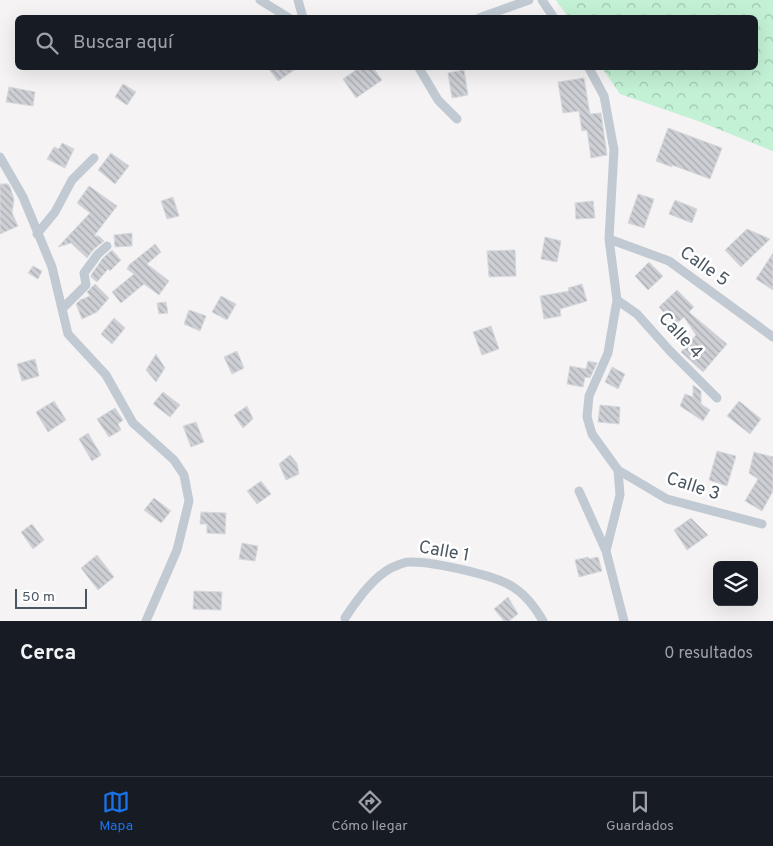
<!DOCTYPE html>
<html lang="es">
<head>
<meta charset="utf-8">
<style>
	body { margin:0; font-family:Overpass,sans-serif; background:#242831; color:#f1f3f6 }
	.controls { position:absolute; right:15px; bottom:15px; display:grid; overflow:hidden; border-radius:8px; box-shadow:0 5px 20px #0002 }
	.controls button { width:45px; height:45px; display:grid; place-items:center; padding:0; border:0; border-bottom:1px solid #363941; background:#171b24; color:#f1f3f6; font:25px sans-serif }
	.scale { position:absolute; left:15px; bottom:12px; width:72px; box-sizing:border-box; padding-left:5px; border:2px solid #4a5661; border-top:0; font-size:14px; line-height:18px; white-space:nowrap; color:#4a5661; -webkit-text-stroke:4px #fff; paint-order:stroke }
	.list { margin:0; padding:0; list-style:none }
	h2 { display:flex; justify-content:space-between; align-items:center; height:65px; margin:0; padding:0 20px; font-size:21px }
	h2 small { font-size:16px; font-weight:400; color:#9ea1a6 }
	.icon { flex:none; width:28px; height:28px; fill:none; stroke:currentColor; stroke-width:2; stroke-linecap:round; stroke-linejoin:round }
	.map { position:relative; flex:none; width:773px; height:621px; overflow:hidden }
	.search { position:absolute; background:#171b24; box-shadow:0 5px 20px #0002; left:15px; right:15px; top:15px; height:55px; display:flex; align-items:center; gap:12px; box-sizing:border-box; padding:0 18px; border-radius:8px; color:#9ea1a6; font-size:19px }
	.sheet { height:155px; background:#171b24 }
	nav { display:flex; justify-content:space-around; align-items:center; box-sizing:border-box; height:70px; border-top:1px solid #363941; background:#171b24; font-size:14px; color:#9ea1a6 }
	nav a { display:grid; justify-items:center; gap:2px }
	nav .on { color:#1a73e8 }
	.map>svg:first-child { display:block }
	.forest { fill:url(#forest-crowns) }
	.building { fill:url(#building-back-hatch); stroke:#d7d9de }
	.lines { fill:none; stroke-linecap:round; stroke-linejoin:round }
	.street { stroke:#c1cad2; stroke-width:9 }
	.labels { text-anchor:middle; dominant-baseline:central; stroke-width:5; stroke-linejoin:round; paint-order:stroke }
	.street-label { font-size:18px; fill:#4a5661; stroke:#fff }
</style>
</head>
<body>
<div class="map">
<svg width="773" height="621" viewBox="0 0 773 621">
	<defs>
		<pattern id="forest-crowns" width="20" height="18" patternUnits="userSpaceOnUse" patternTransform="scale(1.25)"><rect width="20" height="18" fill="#c3f1d5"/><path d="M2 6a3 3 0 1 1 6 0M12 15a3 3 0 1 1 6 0" fill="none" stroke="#a0c6b0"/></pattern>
		<pattern id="building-back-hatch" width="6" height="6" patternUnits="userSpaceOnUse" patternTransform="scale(1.25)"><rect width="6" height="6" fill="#cdcfd5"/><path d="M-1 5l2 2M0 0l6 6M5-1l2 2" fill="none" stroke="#a8abb0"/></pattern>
	</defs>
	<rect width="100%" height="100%" fill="#f5f3f3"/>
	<path class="forest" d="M 556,0 L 773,0 L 773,151 L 698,121 L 620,94 L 602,68 L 756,68 L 756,18 L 568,17 Z"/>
	<path class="building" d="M 268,68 L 297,68 L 278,81 Z
		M 359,68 L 373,68 L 382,80 L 356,98 L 343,79 Z
		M 464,70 L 468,95 L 452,98 L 448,73 Z
		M 584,78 L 590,114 L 601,113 L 607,155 L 591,158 L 587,130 L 582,131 L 579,111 L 563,113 L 558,82 Z
		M 123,84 L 136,92 L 127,105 L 115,97 Z
		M 9,87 L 35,92 L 33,106 L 6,102 Z
		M 668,128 L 722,148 L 710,179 L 672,165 L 672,167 L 656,161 Z
		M 62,143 L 74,149 L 65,168 L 47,159 L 54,147 L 59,149 Z
		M 111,153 L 129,166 L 115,184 L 98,170 Z
		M 0,184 L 8,184 L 10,187 L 14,199 L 12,213 L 18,226 L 0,234 Z
		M 89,186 L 117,206 L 94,236 L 99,236 L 104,241 L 94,249 L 87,258 L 71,243 L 58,247 L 90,213 L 77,203 Z
		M 638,194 L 654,199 L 644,228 L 628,223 Z
		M 173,197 L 179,216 L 167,219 L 161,201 Z
		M 675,200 L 697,209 L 692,223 L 669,214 Z
		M 593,201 L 595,218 L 576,219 L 575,203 Z
		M 747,229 L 770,239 L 741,267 L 725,250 Z
		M 132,233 L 132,246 L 115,247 L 114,235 Z
		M 545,237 L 561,241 L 557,262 L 541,259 Z
		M 155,244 L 161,252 L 147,264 L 169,281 L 159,295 L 144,284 L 121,303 L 112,292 L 134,274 L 127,269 L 129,265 Z
		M 112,250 L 121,260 L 110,271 L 108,269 L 97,282 L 91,277 L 91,275 L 103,258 Z
		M 515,250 L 516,276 L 489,277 L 487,251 Z
		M 773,253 L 773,290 L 756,279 Z
		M 649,262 L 663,276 L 648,290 L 635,276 Z
		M 33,266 L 42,271 L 38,279 L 28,273 Z
		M 95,284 L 109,298 L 97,312 L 82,319 L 76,304 L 80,300 L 90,296 L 87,292 Z
		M 582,284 L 587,301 L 560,309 L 561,316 L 544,319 L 540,296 L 569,291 L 568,288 Z
		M 677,290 L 694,307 L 689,312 L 727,344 L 703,372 L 681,352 L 696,335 L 684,317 L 675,325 L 659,307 Z
		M 221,296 L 236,304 L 227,320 L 212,312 Z
		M 166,302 L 168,313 L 159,314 L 157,303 Z
		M 189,310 L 206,316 L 200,331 L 184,324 Z
		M 114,318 L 125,328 L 112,344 L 101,334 Z
		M 491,326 L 499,349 L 482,355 L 473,332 Z
		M 237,351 L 244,368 L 232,374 L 224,357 Z
		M 156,354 L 165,368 L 156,382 L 146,370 Z
		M 35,359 L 39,376 L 22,381 L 17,364 Z
		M 588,361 L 597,363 L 590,378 L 585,377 L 583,387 L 567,384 L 570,366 L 586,369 Z
		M 612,367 L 625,374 L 618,389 L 605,382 Z
		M 693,385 L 701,391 L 701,404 L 710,410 L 703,421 L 680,406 L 685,394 L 693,397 Z
		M 163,392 L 180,405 L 170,417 L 153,404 Z
		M 54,401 L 66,420 L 48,432 L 36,412 Z
		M 739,401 L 761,419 L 750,434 L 727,416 Z
		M 600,405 L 620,407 L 619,424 L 598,422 Z
		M 247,406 L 253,419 L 243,428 L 234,415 Z
		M 115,408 L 123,420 L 118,424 L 121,430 L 109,437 L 97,419 Z
		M 196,422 L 204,442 L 191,447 L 183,426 Z
		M 88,433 L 101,455 L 92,461 L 79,439 Z
		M 717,451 L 736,456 L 727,486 L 709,480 Z
		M 754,452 L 773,457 L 773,491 L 762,511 L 745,501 L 758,479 L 749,473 Z
		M 290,455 L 297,463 L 299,474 L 286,480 L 279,464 Z
		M 261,481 L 271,494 L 257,504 L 247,491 Z
		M 154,498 L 171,511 L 161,523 L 144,510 Z
		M 201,512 L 226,513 L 225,534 L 207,533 L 207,524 L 200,524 Z
		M 691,518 L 708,535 L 687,550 L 674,530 Z
		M 32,524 L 44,540 L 33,549 L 21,532 Z
		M 242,543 L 258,546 L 255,561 L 239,559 Z
		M 97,555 L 114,577 L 98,590 L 81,568 Z
		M 588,557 L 589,559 L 598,557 L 602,571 L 579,577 L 575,560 Z
		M 194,591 L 222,592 L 221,610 L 193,609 Z
		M 508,597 L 518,614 L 509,621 L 504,621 L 494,609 Z"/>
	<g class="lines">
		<path class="street" d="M 260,0 L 289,18
			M 298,0 L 303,18
			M 542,0 L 554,18
			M 479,18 L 529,0
			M 419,68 L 438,100 L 457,119
			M 589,68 L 604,96 L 614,150 L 609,239 L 617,300 L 608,353 L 589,396 L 587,417 L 592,434 L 618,470 L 620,495 L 606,551 L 624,621
			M 0,157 L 23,197 L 52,267 L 68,334 L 106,375 L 133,423 L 174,460 L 184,475 L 189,501 L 177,550 L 146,621
			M 37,234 L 55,212 L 72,180 L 94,158
			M 609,239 L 669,261 L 773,337
			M 617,300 L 637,314 L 670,351 L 717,398
			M 62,309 L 86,285 L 84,273 L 98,254 L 107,246
			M 618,470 L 667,499 L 762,524
			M 579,491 L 606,551
			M 345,618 C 356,601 372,578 391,568 C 396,566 403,562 409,562 C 430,561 496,575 513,587 C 526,595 535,607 543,621"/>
	</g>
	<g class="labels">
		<g class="street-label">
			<text transform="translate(704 267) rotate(35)">Calle 5</text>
			<text transform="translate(680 336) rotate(47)">Calle 4</text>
			<text transform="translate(693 487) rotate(18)">Calle 3</text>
			<text transform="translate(444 552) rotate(10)">Calle 1</text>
		</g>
	</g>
</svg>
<div class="controls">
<button><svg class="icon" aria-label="layers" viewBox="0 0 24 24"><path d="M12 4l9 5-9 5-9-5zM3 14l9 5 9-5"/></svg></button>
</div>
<div class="scale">50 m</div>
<div class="search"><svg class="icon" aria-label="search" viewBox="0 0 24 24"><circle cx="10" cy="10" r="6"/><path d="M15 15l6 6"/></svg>Buscar aquí</div>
</div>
<section class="sheet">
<h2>Cerca<small>0 resultados</small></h2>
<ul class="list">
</ul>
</section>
<nav>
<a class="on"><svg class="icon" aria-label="map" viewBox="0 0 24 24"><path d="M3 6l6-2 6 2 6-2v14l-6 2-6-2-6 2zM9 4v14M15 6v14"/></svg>Mapa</a>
<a><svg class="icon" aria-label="directions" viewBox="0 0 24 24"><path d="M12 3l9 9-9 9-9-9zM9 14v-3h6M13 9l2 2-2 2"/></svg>Cómo llegar</a>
<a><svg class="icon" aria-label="saved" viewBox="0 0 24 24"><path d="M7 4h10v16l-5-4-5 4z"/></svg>Guardados</a>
</nav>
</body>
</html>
